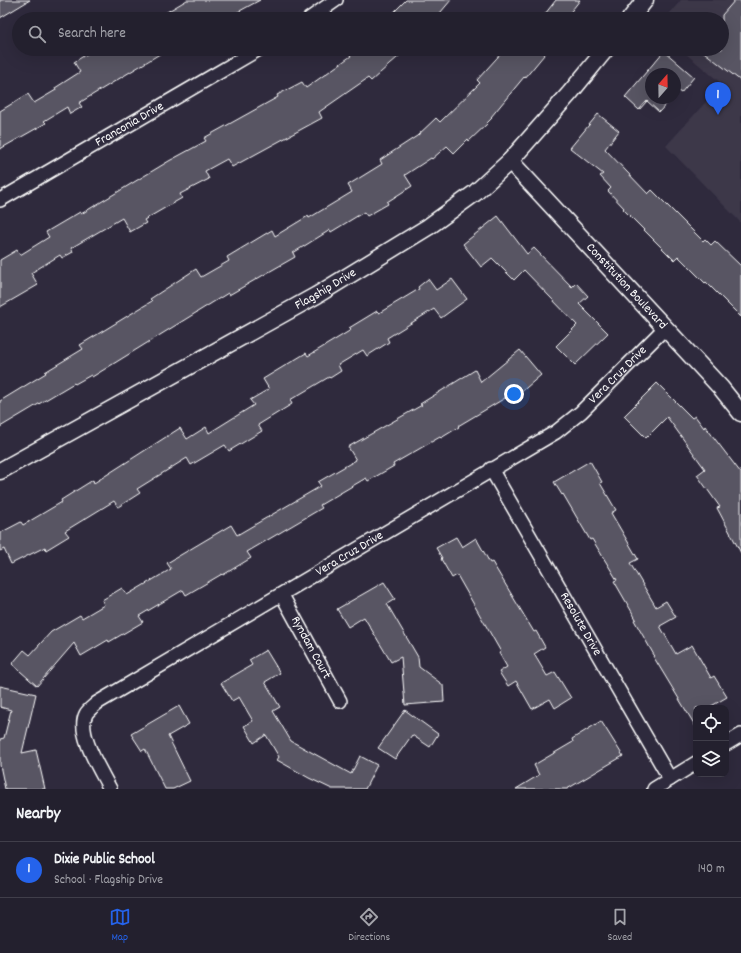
<!DOCTYPE html>
<html lang="en">
<head>
<meta charset="utf-8">
<style>
	body { margin:0; font-family:Dekko,sans-serif; background:#2f2d3a; color:#f1f3f6 }
	.controls { position:absolute; right:12px; bottom:12px; display:grid; overflow:hidden; border-radius:8px; box-shadow:0 4px 16px #0002 }
	.controls button { width:36px; height:36px; display:grid; place-items:center; padding:0; border:0; border-bottom:1px solid #403e4a; background:#23202e; color:#f1f3f6; font:20px sans-serif }
	.compass { position:absolute; left:645px; top:68px; width:36px; height:36px; border-radius:50%; background:#23202e; box-shadow:0 4px 16px #0002; rotate:20deg }
	.you { position:absolute; left:514px; top:394px; width:14px; height:14px; margin:-10px; border:3px solid #fff; border-radius:50%; background:#1a73e8; box-shadow:0 0 0 6px #1a73e833 }
	.badge { display:grid; place-items:center; width:26px; height:26px; border-radius:50%; background:#2563eb; color:#fff; font-size:13px; font-weight:700 }
	.pin { position:absolute; translate:-50% -33px; filter:drop-shadow(0 1px 2px #0008) }
	.pin::after { content:''; position:absolute; top:21px; width:14px; height:12px; background:inherit; clip-path:polygon(0 0,100% 0,50% 100%) }
	.list { margin:0; padding:0; list-style:none }
	h2 { display:flex; justify-content:space-between; align-items:center; height:52px; margin:0; padding:0 16px; font-size:17px }
	h2 small { font-size:13px; font-weight:400; color:#a3a3aa }
	.list li { display:grid; grid-template-columns:26px 1fr auto; gap:12px; align-items:center; box-sizing:border-box; height:56px; padding:0 16px; border-top:1px solid #403e4a }
	.list b { display:block; font-size:15px; white-space:nowrap }
	.list p { margin:0; font-size:13px; white-space:nowrap; color:#a3a3aa }
	.list em { font-size:13px; font-style:normal; color:#a3a3aa }
	.icon { flex:none; width:22px; height:22px; fill:none; stroke:currentColor; stroke-width:2; stroke-linecap:round; stroke-linejoin:round }
	.map { position:relative; flex:none; width:741px; height:789px; overflow:hidden }
	.search { position:absolute; background:#23202e; box-shadow:0 4px 16px #0002; left:12px; right:12px; top:12px; height:44px; display:flex; align-items:center; gap:10px; box-sizing:border-box; padding:0 14px; border-radius:22px; color:#a3a3aa; font-size:15px }
	.sheet { height:108px; background:#23202e }
	nav { display:flex; justify-content:space-around; align-items:center; box-sizing:border-box; height:56px; border-top:1px solid #403e4a; background:#23202e; font-size:11px; color:#a3a3aa }
	nav a { display:grid; justify-items:center; gap:2px }
	nav .on { color:#2563eb }
	.map>svg:first-child { display:block }
	.built { fill:#3c3749 }
	.building { fill:#595564; stroke:#fff }
	.lines { fill:none; stroke-linecap:round; stroke-linejoin:round }
	.minor-casing { stroke:#fff; stroke-width:16 }
	.tertiary-casing { stroke:#fff; stroke-width:19 }
	.minor { stroke:#2f2a3d; stroke-width:13 }
	.tertiary { stroke:#2f2a3d; stroke-width:16 }
	.labels { text-anchor:middle; dominant-baseline:central; stroke-width:3; stroke-linejoin:round; paint-order:stroke }
	.street-label { font-size:13px; fill:#fff; stroke:#2f2a3d }
</style>
</head>
<body>
<div class="map">
<svg width="741" height="789" viewBox="0 0 741 789">
	<rect width="100%" height="100%" fill="#2f2a3d"/>
	<filter id="ink" filterUnits="userSpaceOnUse"><feTurbulence type="fractalNoise" baseFrequency=".025" numOctaves="2"/><feDisplacementMap in="SourceGraphic" scale="8" xChannelSelector="R" yChannelSelector="G"/><feConvolveMatrix kernelMatrix="1 2 1 2 8 2 1 2 1" color-interpolation-filters="sRGB"/></filter>
	<g filter="url(#ink)">
		<path class="built" d="M 681,0 L 741,0 L 741,223 L 666,146 L 722,84 L 680,49 L 722,49 L 722,19 L 665,19 Z"/>
		<path class="building" d="M 0,0 L 30,0 L 0,18 Z
			M 187,0 L 260,0 L 225,19 L 155,19 Z
			M 406,0 L 451,0 L 435,19 L 387,19 Z
			M 556,0 L 580,0 L 565,19 L 541,19 Z
			M 735,0 L 741,0 L 741,81 L 700,49 L 722,49 L 722,15 Z
			M 95,49 L 168,49 L 79,103 L 82,107 L 70,114 L 67,107 L 44,121 L 46,123 L 0,149 L 0,111 L 28,94 L 34,103 L 56,90 L 55,88 L 80,72 L 74,62 Z
			M 345,49 L 407,49 L 371,81 L 368,78 L 319,112 L 322,118 L 232,167 L 227,159 L 205,171 L 209,179 L 180,194 L 182,198 L 144,220 L 146,223 L 130,232 L 122,218 L 71,248 L 73,252 L 62,258 L 60,255 L 31,273 L 38,285 L 0,307 L 0,260 L 17,250 L 20,255 L 49,237 L 46,232 L 80,212 L 81,214 L 169,161 L 206,141 L 204,138 L 278,97 L 277,95 L 302,82 L 306,88 L 351,56 Z
			M 505,49 L 549,49 L 525,78 L 524,77 L 491,117 L 492,118 L 486,124 L 487,124 L 469,141 L 468,139 L 454,153 L 447,146 L 432,159 L 431,158 L 405,175 L 412,186 L 387,202 L 388,204 L 367,216 L 364,212 L 331,232 L 330,230 L 293,253 L 295,257 L 267,273 L 229,295 L 228,293 L 92,377 L 91,375 L 75,384 L 74,383 L 0,427 L 0,401 L 46,373 L 45,372 L 83,349 L 80,345 L 152,301 L 150,299 L 196,269 L 201,277 L 229,261 L 227,257 L 272,230 L 275,236 L 308,216 L 309,218 L 352,192 L 348,185 L 382,164 L 380,160 L 417,136 L 436,118 L 440,122 L 480,83 L 477,80 Z
			M 664,51 L 694,77 L 681,93 L 678,91 L 675,95 L 675,74 L 651,74 L 651,98 L 672,98 L 659,112 L 647,101 L 639,110 L 625,97 Z
			M 598,114 L 619,131 L 605,149 L 648,194 L 652,190 L 703,241 L 705,239 L 711,245 L 715,241 L 741,266 L 741,317 L 706,282 L 705,283 L 678,256 L 674,260 L 623,209 L 624,208 L 608,191 L 611,188 L 600,176 L 603,174 L 570,148 Z
			M 498,216 L 527,254 L 534,248 L 572,287 L 576,283 L 588,296 L 579,304 L 608,333 L 575,365 L 556,346 L 577,325 L 524,270 L 514,280 L 492,258 L 481,267 L 463,244 Z
			M 428,279 L 436,290 L 452,279 L 467,299 L 441,318 L 434,309 L 387,338 L 389,342 L 367,356 L 363,350 L 338,365 L 341,371 L 330,378 L 329,377 L 290,400 L 292,404 L 258,425 L 262,431 L 229,451 L 225,445 L 191,465 L 187,458 L 137,489 L 140,493 L 118,507 L 114,501 L 65,531 L 69,536 L 46,550 L 45,547 L 11,564 L 4,549 L 0,551 L 0,533 L 21,522 L 23,525 L 62,502 L 61,500 L 93,480 L 94,483 L 180,428 L 187,439 L 206,427 L 209,433 L 254,405 L 250,400 L 269,389 L 263,379 L 306,353 L 308,356 L 351,330 L 349,328 L 377,311 L 379,313 L 419,289 L 418,287 Z
			M 520,350 L 541,375 L 519,394 L 517,391 L 458,426 L 459,427 L 441,438 L 440,437 L 393,464 L 394,466 L 368,481 L 366,478 L 320,505 L 322,508 L 247,552 L 251,558 L 223,575 L 222,574 L 186,595 L 183,590 L 139,616 L 143,622 L 109,642 L 108,640 L 81,656 L 74,643 L 37,686 L 12,664 L 24,650 L 30,655 L 51,632 L 80,615 L 82,618 L 104,605 L 102,600 L 122,588 L 127,595 L 171,569 L 167,563 L 231,525 L 237,535 L 321,486 L 318,482 L 356,460 L 348,447 L 422,405 L 420,404 L 475,370 L 481,382 Z
			M 657,383 L 692,418 L 695,416 L 704,428 L 705,426 L 741,473 L 741,553 L 717,508 L 720,507 L 697,475 L 705,469 L 667,417 L 646,438 L 624,416 Z
			M 590,461 L 602,482 L 600,483 L 616,510 L 611,513 L 638,559 L 630,563 L 656,607 L 666,601 L 676,617 L 660,626 L 676,654 L 692,645 L 711,678 L 714,676 L 727,697 L 708,708 L 696,708 L 696,727 L 653,656 L 654,655 L 634,620 L 636,619 L 614,581 L 617,580 L 592,539 L 590,540 L 563,494 L 562,495 L 554,482 Z
			M 456,537 L 462,547 L 476,538 L 490,563 L 492,562 L 534,632 L 536,631 L 545,647 L 534,654 L 547,676 L 555,672 L 571,698 L 555,708 L 550,699 L 532,709 L 516,681 L 508,686 L 499,672 L 507,667 L 499,653 L 501,652 L 457,575 L 452,578 L 441,559 L 442,558 L 436,548 Z
			M 384,582 L 395,599 L 387,604 L 418,657 L 419,667 L 443,685 L 444,702 L 405,705 L 401,657 L 391,662 L 364,617 L 348,627 L 337,609 Z
			M 266,650 L 280,673 L 265,682 L 280,707 L 273,711 L 291,741 L 351,774 L 360,756 L 377,765 L 365,789 L 332,789 L 309,778 L 277,760 L 279,757 L 266,735 L 254,743 L 244,726 L 253,721 L 239,697 L 232,701 L 221,683 L 252,665 L 249,660 Z
			M 0,686 L 36,694 L 22,753 L 36,750 L 45,789 L 5,789 L 0,765 L 0,739 L 4,738 L 11,710 L 0,707 Z
			M 179,706 L 189,724 L 168,736 L 190,781 L 173,789 L 165,789 L 145,749 L 142,751 L 131,734 Z
			M 405,710 L 438,734 L 430,747 L 412,735 L 395,759 L 378,748 Z
			M 601,721 L 623,756 L 567,789 L 516,789 L 539,775 L 534,765 L 573,742 L 572,739 Z"/>
		<g class="lines">
			<g class="minor-casing">
				<g id="minor">
					<path d="M 309,19 L 336,0"/>
					<path id="s1" d="M 0,200 L 259,49"/>
					<path id="s2" d="M 491,469 L 670,779"/>
					<path id="s3" d="M 282,595 L 340,701"/>
					<path d="M 726,744 L 741,735"/>
					<path id="s4" d="M 110,789 C 101,771 76,733 86,714 C 88,710 94,706 97,703 L 556,432 L 581,412 L 665,328"/>
					<path d="M 654,789 L 696,763"/>
				</g>
			</g>
			<g class="tertiary-casing">
				<g id="tertiary">
					<path d="M 630,19 L 645,0"/>
					<path id="s5" d="M 510,161 L 721,388 L 741,413"/>
					<path id="s6" d="M 0,471 L 317,295 L 428,227 L 475,193 L 510,161 L 570,93 L 606,49"/>
				</g>
			</g>
			<use href="#minor" class="minor"/>
			<use href="#tertiary" class="tertiary"/>
		</g>
	</g>
	<g class="labels">
		<g class="street-label">
			<text stroke="none"><textPath href="#s1" startOffset="150">Franconia Drive</textPath></text>
			<text stroke="none"><textPath href="#s5" startOffset="171">Constitution Boulevard</textPath></text>
			<text stroke="none"><textPath href="#s6" startOffset="373">Flagship Drive</textPath></text>
			<text stroke="none"><textPath href="#s4" startOffset="714">Vera Cruz Drive</textPath></text>
			<text stroke="none"><textPath href="#s4" startOffset="390">Vera Cruz Drive</textPath></text>
			<text stroke="none"><textPath href="#s2" startOffset="179">Resolute Drive</textPath></text>
			<text stroke="none"><textPath href="#s3" startOffset="60">Ryndam Court</textPath></text>
		</g>
	</g>
</svg>
<div class="controls">
<button><svg class="icon" aria-label="locate" viewBox="0 0 24 24"><circle cx="12" cy="12" r="6"/><path d="M12 2v4M12 18v4M2 12h4M18 12h4"/></svg></button>
<button><svg class="icon" aria-label="layers" viewBox="0 0 24 24"><path d="M12 4l9 5-9 5-9-5zM3 14l9 5 9-5"/></svg></button>
</div>
<svg class="compass" viewBox="-18 -18 36 36"><path d="M0-13l5 13h-10z" fill="#e53935"/><path d="M0 13l5-13h-10z" fill="#a3a3aa"/></svg>
<div class="you"></div>
<div class="pin badge" style="left:718px;top:115px">1</div>
<div class="search"><svg class="icon" aria-label="search" viewBox="0 0 24 24"><circle cx="10" cy="10" r="6"/><path d="M15 15l6 6"/></svg>Search here</div>
</div>
<section class="sheet">
<h2>Nearby<small></small></h2>
<ul class="list">
<li><span class="badge">1</span><div><b>Dixie Public School</b><p>School · Flagship Drive</p></div><em>140 m</em></li>
</ul>
</section>
<nav>
<a class="on"><svg class="icon" aria-label="map" viewBox="0 0 24 24"><path d="M3 6l6-2 6 2 6-2v14l-6 2-6-2-6 2zM9 4v14M15 6v14"/></svg>Map</a>
<a><svg class="icon" aria-label="directions" viewBox="0 0 24 24"><path d="M12 3l9 9-9 9-9-9zM9 14v-3h6M13 9l2 2-2 2"/></svg>Directions</a>
<a><svg class="icon" aria-label="saved" viewBox="0 0 24 24"><path d="M7 4h10v16l-5-4-5 4z"/></svg>Saved</a>
</nav>
</body>
</html>
